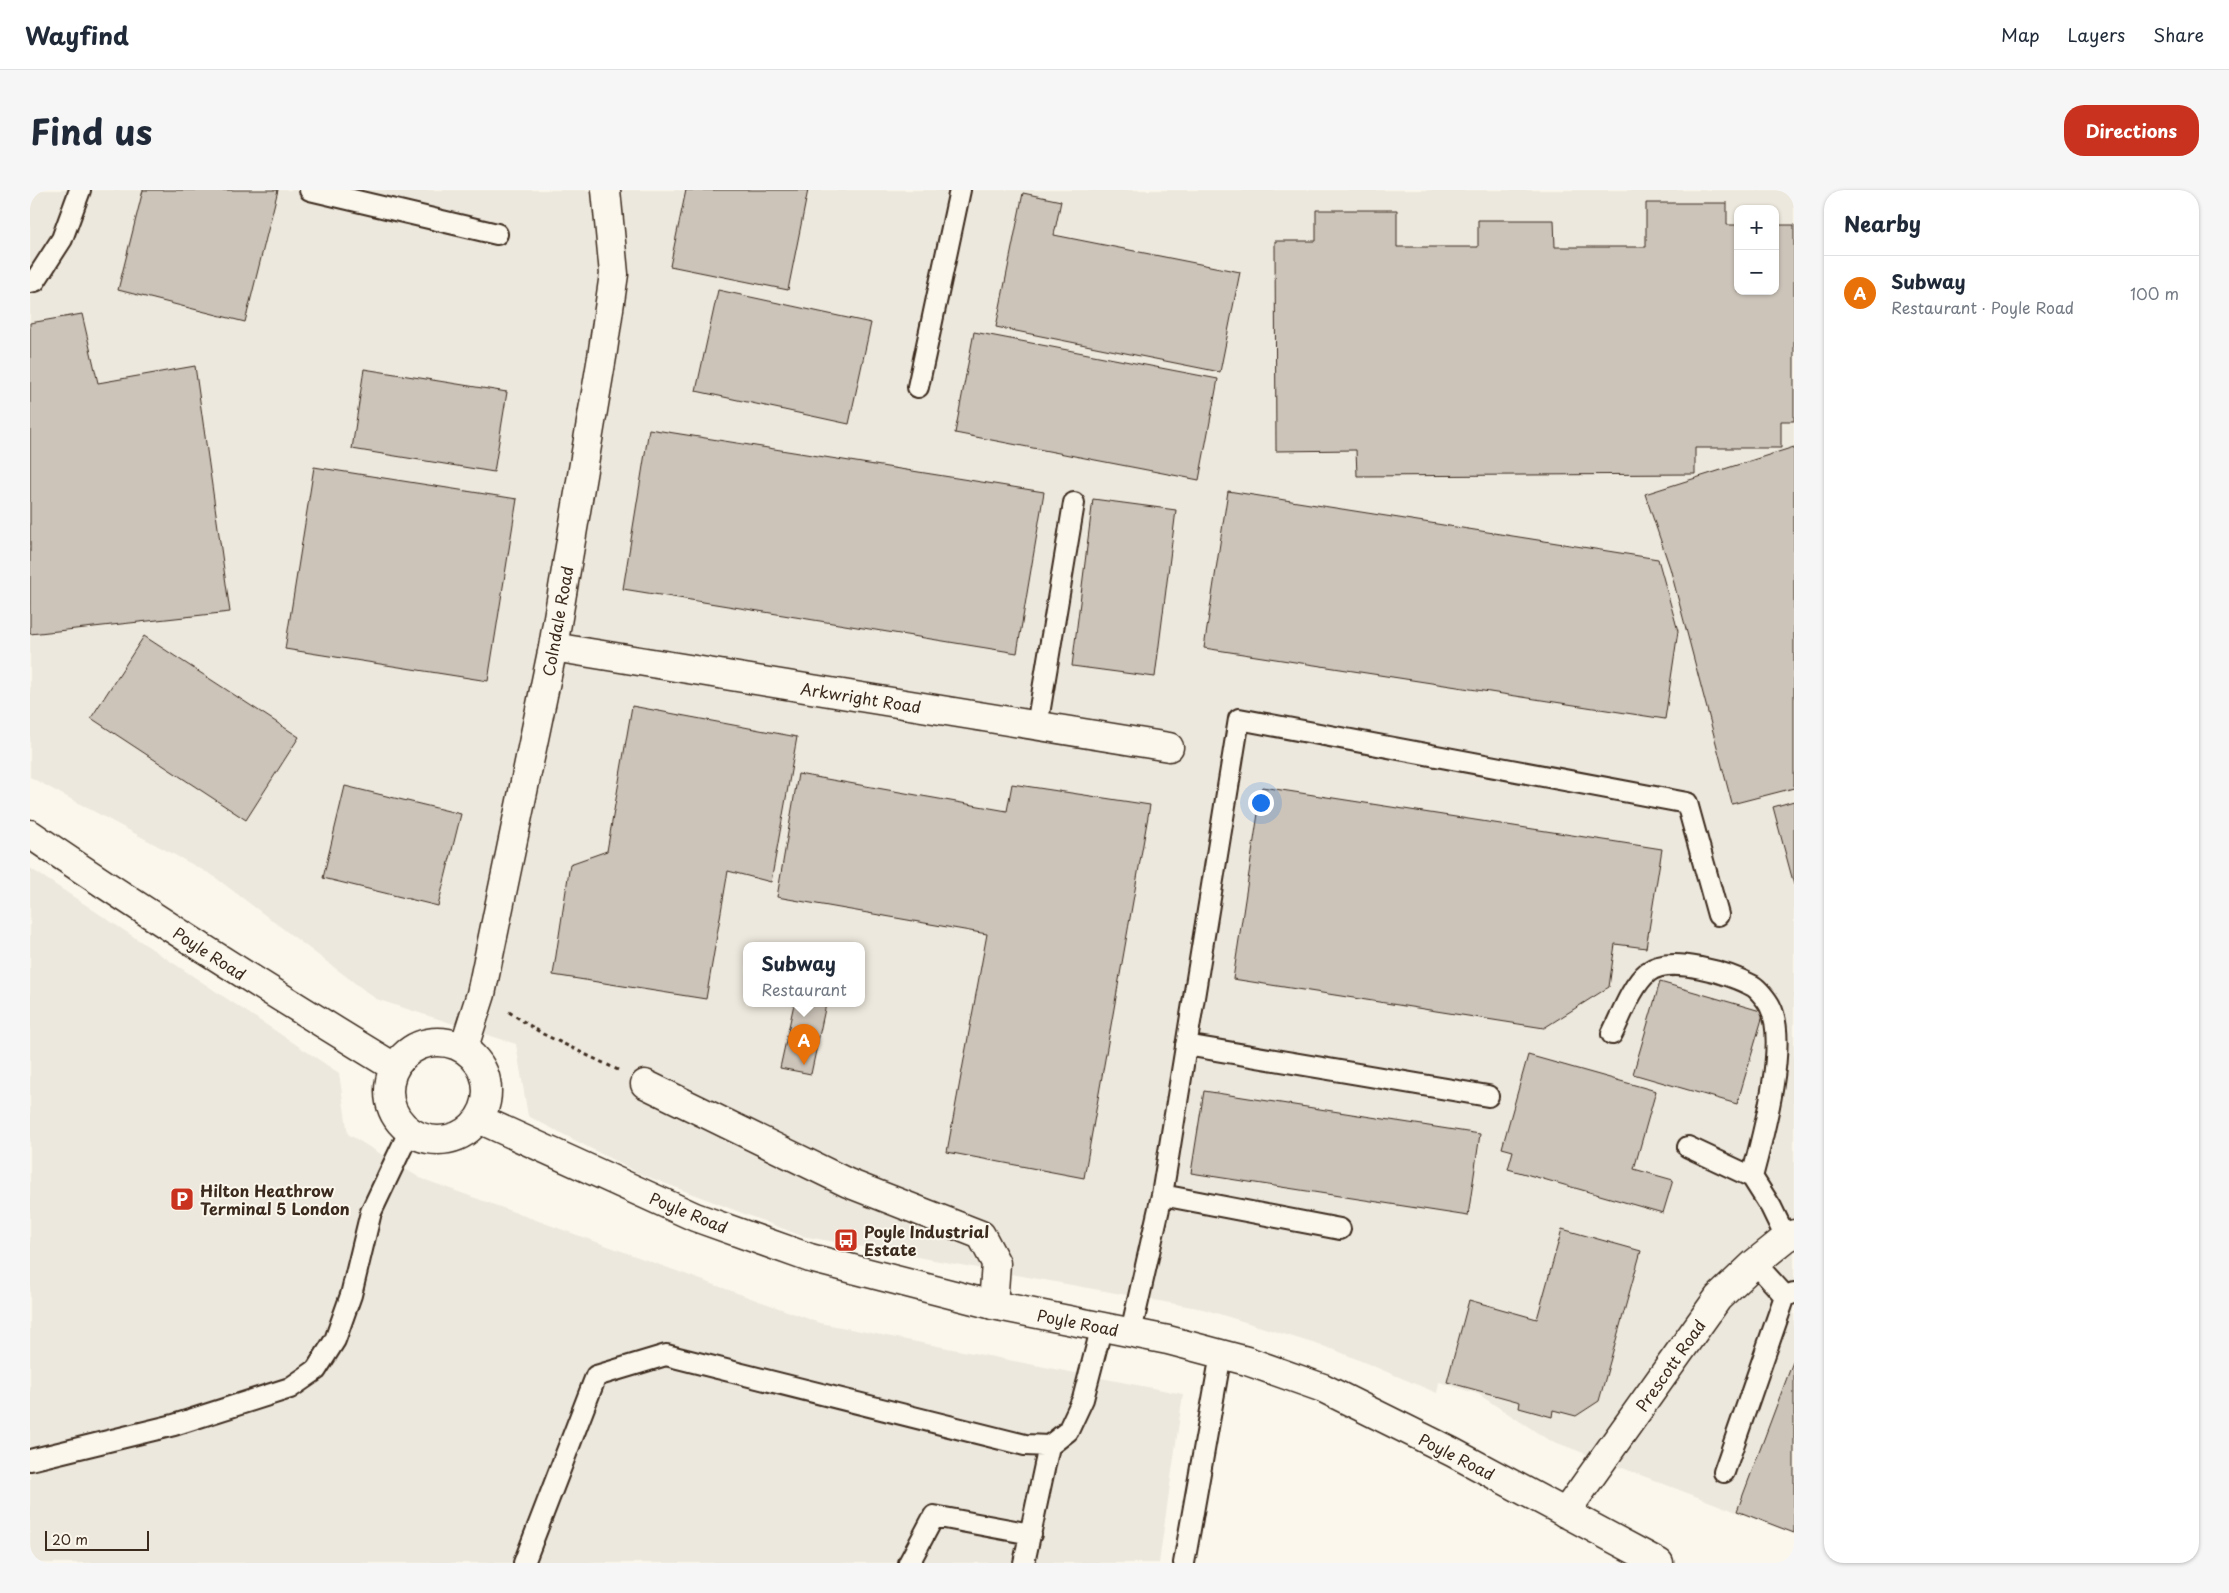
<!DOCTYPE html>
<html lang="en">
<head>
<meta charset="utf-8">
<style>
	body { margin:0; font-family:"Playpen Sans",sans-serif; background:#f6f6f7; color:#1f2937 }
	.controls { position:absolute; right:15px; top:15px; display:grid; overflow:hidden; border-radius:10px; box-shadow:0 1px 4px #0004 }
	.controls button { width:45px; height:45px; display:grid; place-items:center; padding:0; border:0; border-bottom:1px solid #e0e1e3; background:#fff; color:#1f2937; font:25px sans-serif }
	.scale { position:absolute; left:15px; bottom:12px; width:104px; box-sizing:border-box; padding-left:5px; border:2px solid #3b2a1e; border-top:0; font-size:14px; line-height:18px; white-space:nowrap; color:#3b2a1e; -webkit-text-stroke:4px #fbf7ec; paint-order:stroke }
	.you { position:absolute; left:1230px; top:612px; width:18px; height:18px; margin:-12px; border:4px solid #fff; border-radius:50%; background:#1a73e8; box-shadow:0 0 0 8px #1a73e833 }
	.badge { display:grid; place-items:center; width:32px; height:32px; border-radius:50%; background:#c8321e; color:#fff; font-size:16px; font-weight:700 }
	.pin { position:absolute; translate:-50% -41px; filter:drop-shadow(0 1px 2px #0008) }
	.pin::after { content:''; position:absolute; top:26px; width:18px; height:15px; background:inherit; clip-path:polygon(0 0,100% 0,50% 100%) }
	.popup { position:absolute; left:713px; top:752px; width:122px; height:65px; box-sizing:border-box; display:grid; place-content:center; border-radius:10px; background:#fff; filter:drop-shadow(0 1px 4px #0005); font-size:16px; white-space:nowrap; color:#747a83 }
	.popup b { font-size:19px; color:#1f2937 }
	.popup::after { content:''; position:absolute; left:50%; top:100%; margin-left:-10px; border:10px solid transparent; border-top-color:#fff }
	.list { margin:0; padding:0; list-style:none }
	h2 { display:flex; justify-content:space-between; align-items:center; height:65px; margin:0; padding:0 20px; font-size:21px }
	h2 small { font-size:16px; font-weight:400; color:#747a83 }
	.list li { display:grid; grid-template-columns:32px 1fr auto; gap:15px; align-items:center; box-sizing:border-box; height:75px; padding:0 20px; border-top:1px solid #e0e1e3 }
	.list b { display:block; font-size:19px; white-space:nowrap }
	.list p { margin:0; font-size:16px; white-space:nowrap; color:#747a83 }
	.list em { font-size:16px; font-style:normal; color:#747a83 }
	.map { position:relative; flex:none; width:1764px; height:1373px; overflow:hidden; border-radius:20px }
	header { display:flex; align-items:center; gap:30px; box-sizing:border-box; height:70px; padding:0 25px; background:#fff; border-bottom:1px solid #e0e1e3 }
	header strong { font-size:24px }
	nav { display:flex; gap:28px; margin-inline-start:auto; font-size:18px }
	.intro { display:flex; align-items:center; justify-content:space-between; box-sizing:border-box; height:120px; padding:0 30px }
	h1 { margin:0; font-size:35px }
	.button { padding:12px 22px; border-radius:20px; background:#c8321e; color:#fff; font-size:18px; font-weight:700 }
	main { display:flex; gap:30px; padding:0 30px }
	aside { flex:1; background:#fff; border-radius:20px; box-shadow:0 1px 4px #0004 }
	.map>svg:first-child { display:block }
	.built { fill:#ede8dd; fill-rule:evenodd }
	.building { fill:#ccc4b9; stroke:#3b2a1e }
	.lines { fill:none; stroke-linecap:round; stroke-linejoin:round }
	.lane-casing { stroke:#3b2a1e; stroke-width:24 }
	.street-casing { stroke:#3b2a1e; stroke-width:31 }
	.secondary-casing { stroke:#3b2a1e; stroke-width:31 }
	.path { stroke:#3b2a1e; stroke-width:3; stroke-dasharray:4 4; stroke-linecap:butt }
	.lane { stroke:#fbf7ec; stroke-width:20 }
	.street { stroke:#fbf7ec; stroke-width:28 }
	.secondary { stroke:#fbf7ec; stroke-width:28 }
	.labels { text-anchor:middle; dominant-baseline:central; stroke-width:4; stroke-linejoin:round; paint-order:stroke }
	.street-label { font-size:16px; fill:#3b2a1e; stroke:#fbf7ec }
	.poi-label { font-size:16px; font-weight:bold; fill:#3b2a1e; stroke:#fbf7ec; text-anchor:start }
</style>
</head>
<body>
<header>
<strong>Wayfind</strong>
<nav><a>Map</a><a>Layers</a><a>Share</a></nav>
</header>
<div class="intro"><h1>Find us</h1><a class="button">Directions</a></div>
<main>
<div class="map">
<svg width="1764" height="1373" viewBox="0 0 1764 1373">
	<rect width="100%" height="100%" fill="#fbf7ec"/>
	<filter id="ink" filterUnits="userSpaceOnUse"><feTurbulence type="fractalNoise" baseFrequency=".02" numOctaves="2"/><feDisplacementMap in="SourceGraphic" scale="10" xChannelSelector="R" yChannelSelector="G"/><feConvolveMatrix kernelMatrix="1 2 1 2 8 2 1 2 1" color-interpolation-filters="sRGB"/></filter>
	<g filter="url(#ink)">
		<path class="built" d="M 0,0 L 1764,0 L 1764,1344 L 1517,1249 L 1448,1204 L 1409,1192 L 1407,1203 L 1305,1160 L 1173,1119 L 772,1046 L 608,983 L 498,926 L 486,854 L 346,809 L 182,685 L 0,587 ZM 1708,19 L 1745,19 L 1745,101 L 1708,101 ZM 716,756 L 832,756 L 832,814 L 716,814 Z
			M 0,678 L 309,883 L 318,944 L 390,988 L 790,1133 L 1153,1204 L 1129,1373 L 0,1373 Z"/>
		<path class="building" d="M 113,0 L 248,0 L 215,132 L 88,100 Z
			M 656,0 L 778,0 L 758,100 L 640,76 Z
			M 993,3 L 1031,11 L 1024,45 L 1210,82 L 1190,182 L 966,137 Z
			M 1616,13 L 1697,13 L 1697,35 L 1708,35 L 1708,101 L 1745,101 L 1745,35 L 1764,35 L 1764,231 L 1751,231 L 1751,258 L 1665,258 L 1665,284 L 1327,286 L 1326,260 L 1246,261 L 1245,51 L 1286,51 L 1286,20 L 1367,20 L 1367,57 L 1448,57 L 1448,30 L 1524,30 L 1525,57 L 1616,57 Z
			M 688,100 L 841,133 L 819,234 L 666,201 Z
			M 52,124 L 68,193 L 165,176 L 200,422 L 0,444 L 0,133 Z
			M 944,142 L 1188,189 L 1169,290 L 925,243 Z
			M 334,179 L 477,202 L 464,282 L 322,259 Z
			M 619,239 L 1014,302 L 987,463 L 593,399 Z
			M 1764,257 L 1764,598 L 1702,614 L 1640,378 L 1615,304 Z
			M 284,277 L 487,309 L 458,491 L 255,459 Z
			M 1198,301 L 1628,369 L 1648,441 L 1635,529 L 1174,458 Z
			M 1063,309 L 1146,320 L 1125,487 L 1042,476 Z
			M 114,446 L 269,547 L 216,630 L 61,528 Z
			M 602,516 L 767,547 L 741,692 L 698,681 L 676,809 L 523,785 L 540,674 L 577,661 Z
			M 768,584 L 977,621 L 982,594 L 1120,615 L 1054,988 L 917,962 L 957,744 L 747,707 Z
			M 315,596 L 431,624 L 408,716 L 293,688 Z
			M 1232,597 L 1632,659 L 1616,758 L 1585,754 L 1579,797 L 1514,838 L 1203,789 Z
			M 1764,611 L 1764,695 L 1743,617 Z
			M 1630,792 L 1734,822 L 1707,914 L 1603,884 Z
			M 764,814 L 796,814 L 781,884 L 750,878 Z
			M 1498,865 L 1626,901 L 1604,979 L 1643,990 L 1633,1023 L 1478,979 L 1483,961 L 1472,958 Z
			M 1174,901 L 1450,944 L 1438,1026 L 1161,983 Z
			M 1532,1039 L 1611,1061 L 1569,1211 L 1546,1226 L 1523,1220 L 1522,1227 L 1489,1218 L 1490,1212 L 1417,1192 L 1439,1110 L 1507,1129 Z
			M 1764,1169 L 1764,1343 L 1707,1321 Z"/>
		<g class="lines">
			<g class="lane-casing">
				<path id="lane" d="M 280,0 L 467,44
					M 0,92 L 5,91 L 32,49 L 50,0
					M 888,197 L 930,0
					M 1007,536 L 1044,313
					M 1582,844 C 1591,826 1602,795 1618,782 C 1639,765 1700,783 1723,796 C 1728,799 1737,810 1740,816 C 1759,852 1732,949 1722,987
					M 1156,855 L 1458,906
					M 1658,957 L 1722,987 L 1741,1017 L 1756,1048
					M 1132,1005 L 1310,1039
					M 1725,1073 L 1755,1106
					M 1101,1142 L 1132,1005 L 1209,529 L 1657,613 L 1688,725
					M 0,1270 L 144,1235 L 260,1198 L 286,1180 L 305,1150 L 321,1105 L 341,1022 L 379,942
					M 1694,1282 L 1755,1106 L 1764,1103
					M 494,1373 L 566,1186 L 636,1165 L 995,1255 L 1019,1256 L 1038,1241 L 1053,1209 L 1072,1136
					M 879,1373 L 904,1326 L 1001,1344
					M 994,1373 L 1019,1256
					M 1154,1373 L 1191,1164"/>
			</g>
			<g class="street-casing">
				<path id="street" d="M 523,457 L 1139,557
					M 434,857 L 451,804 L 523,457 L 572,167 L 584,84 L 576,0
					M 615,894 L 818,993 L 951,1045 L 966,1073 L 963,1115
					M 1535,1323 L 1688,1108 L 1725,1073 L 1756,1048 L 1764,1044"/>
			</g>
			<g class="secondary-casing">
				<path id="secondary" d="M 0,644 C 119,726 241,802 364,877
					M359 901a49 49 0 1 1 98 0a49 49 0 1 1-98 0Z
					M 449,929 L 665,1027 L 780,1068 L 963,1115 L 1138,1150 L 1217,1171 L 1293,1198 L 1422,1262 L 1629,1373"/>
			</g>
			<path class="path" d="M 479,822 L 513,844 L 588,880"/>
			<use href="#lane" class="lane"/>
			<use href="#street" class="street"/>
			<use href="#secondary" class="secondary"/>
		</g>
	</g>
	<defs>
		<g id="parking-square" transform="scale(1.25)"><rect x="-9" y="-9" width="18" height="18" rx="4" fill="#c8321e" stroke="#fbf7ec"/><path d="M-3.5-5.5H1a3.5 3.5 0 0 1 0 7H-1V5.5H-3.5ZM-1-3.4V-.6H.8a1.4 1.4 0 0 0 0-2.8Z" fill="#fff"/></g>
		<g id="bus-square" transform="scale(1.25)"><rect x="-9" y="-9" width="18" height="18" rx="4" fill="#c8321e" stroke="#fbf7ec"/><path d="M-5-6H5V4H4V6H2V4H-2V6H-4V4H-5ZM-3.5-4V0h7V-4ZM-3.5 1.2v1.5H-2V1.2ZM2 1.2v1.5H3.5V1.2Z" fill="#fff"/></g>
	</defs>
	<g fill-rule="evenodd">
		<use href="#parking-square" x="152" y="1009"/>
		<use href="#bus-square" x="816" y="1050"/>
	</g>
	<g class="labels">
		<g class="street-label">
			<text transform="translate(527 431) rotate(-80)">Colndale Road</text>
			<text transform="translate(831 507) rotate(9)">Arkwright Road</text>
			<text transform="translate(180 763) rotate(33)">Poyle Road</text>
			<text transform="translate(659 1022) rotate(22)">Poyle Road</text>
			<text transform="translate(1048 1132) rotate(11)">Poyle Road</text>
			<text transform="translate(1640 1175) rotate(-55)">Prescott Road</text>
			<text transform="translate(1427 1266) rotate(27)">Poyle Road</text>
		</g>
		<g class="poi-label">
			<text x="170" y="1000">Hilton Heathrow<tspan x="170" dy="18">Terminal 5 London</tspan></text>
			<text x="834" y="1041">Poyle Industrial<tspan x="834" dy="18">Estate</tspan></text>
		</g>
	</g>
</svg>
<div class="controls">
<button>+</button>
<button>−</button>
</div>
<div class="scale">20 m</div>
<div class="you"></div>
<div class="pin badge" style="left:774px;top:875px;background:#e8710a">A</div>
<div class="popup"><b>Subway</b>Restaurant</div>
</div>
<aside>
<h2>Nearby<small></small></h2>
<ul class="list">
<li><span class="badge" style="background:#e8710a">A</span><div><b>Subway</b><p>Restaurant · Poyle Road</p></div><em>100 m</em></li>
</ul>
</aside>
</main>
</body>
</html>
